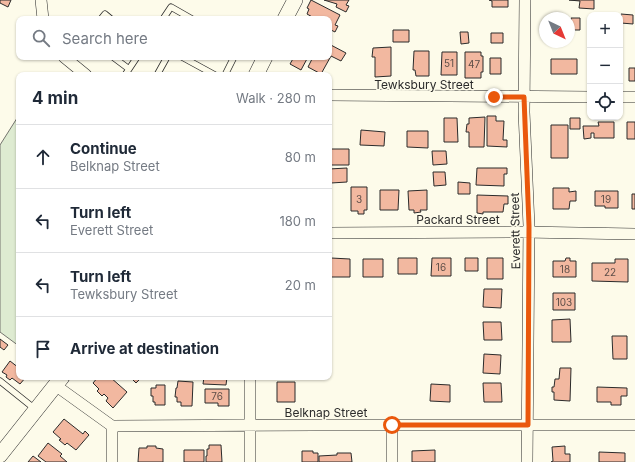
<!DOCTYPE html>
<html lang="en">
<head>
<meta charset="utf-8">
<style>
	body { margin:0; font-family:Inter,sans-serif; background:#f6f6f7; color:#1f2937 }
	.controls { position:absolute; right:12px; top:12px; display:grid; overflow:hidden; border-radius:8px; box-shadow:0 1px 3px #0004 }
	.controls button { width:36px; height:36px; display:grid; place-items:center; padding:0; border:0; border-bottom:1px solid #e0e1e3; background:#fff; color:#1f2937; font:20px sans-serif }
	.compass { position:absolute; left:539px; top:12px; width:36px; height:36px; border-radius:50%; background:#fff; box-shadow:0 1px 3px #0004; rotate:137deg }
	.stop { position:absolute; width:12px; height:12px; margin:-9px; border:3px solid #ea580c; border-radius:50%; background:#fff }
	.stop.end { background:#ea580c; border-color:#fff; box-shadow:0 1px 4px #0008 }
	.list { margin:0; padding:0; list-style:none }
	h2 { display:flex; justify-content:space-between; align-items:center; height:52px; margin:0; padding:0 16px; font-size:17px }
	h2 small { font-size:13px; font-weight:400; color:#747a83 }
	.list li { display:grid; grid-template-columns:26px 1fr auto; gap:12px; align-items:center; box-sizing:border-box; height:64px; padding:0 16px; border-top:1px solid #e0e1e3 }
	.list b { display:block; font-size:15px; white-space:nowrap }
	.list p { margin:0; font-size:13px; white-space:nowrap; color:#747a83 }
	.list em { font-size:13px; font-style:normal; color:#747a83 }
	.icon { flex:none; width:22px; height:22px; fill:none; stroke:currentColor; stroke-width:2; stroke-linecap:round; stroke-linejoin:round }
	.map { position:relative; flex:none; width:635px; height:462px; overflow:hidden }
	.search { position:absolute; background:#fff; box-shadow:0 1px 3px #0004; left:16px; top:16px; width:316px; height:44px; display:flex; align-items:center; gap:10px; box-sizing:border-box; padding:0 14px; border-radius:8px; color:#747a83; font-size:15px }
	.panel { position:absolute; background:#fff; box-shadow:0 1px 3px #0004; left:16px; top:72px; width:316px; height:308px; border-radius:8px }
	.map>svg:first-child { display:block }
	.green { fill:#deebd1; stroke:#74746e }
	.building { fill:#f2b8a0; stroke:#2b2b2b }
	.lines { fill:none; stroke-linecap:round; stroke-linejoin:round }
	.service-casing { stroke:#2b2b2b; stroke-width:7 }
	.minor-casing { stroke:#2b2b2b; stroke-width:12 }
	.secondary-casing { stroke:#2b2b2b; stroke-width:16 }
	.service { stroke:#fdfbea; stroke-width:5.5 }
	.minor { stroke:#fdfbea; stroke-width:11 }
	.secondary { stroke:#fdfbea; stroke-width:15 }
	.route { stroke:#ea580c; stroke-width:5 }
	.labels { text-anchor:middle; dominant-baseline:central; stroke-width:3; stroke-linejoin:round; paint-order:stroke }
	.number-label { font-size:10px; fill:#5d4e48 }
	.street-label { font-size:12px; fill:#2b2b2b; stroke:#fdfbea }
</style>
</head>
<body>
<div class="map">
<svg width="635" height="462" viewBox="0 0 635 462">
	<rect width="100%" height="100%" fill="#fdfbea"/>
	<path class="green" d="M 19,115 L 19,346 L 0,332 L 0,145 Z"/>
	<path class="building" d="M 0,0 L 11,0 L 8,7 L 0,3 Z
		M 311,0 L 340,15 L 335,25 L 338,26 L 335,32 L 329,29 L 329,19 L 316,19 L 307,14 L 309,9 L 307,8 Z
		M 324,0 L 349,0 L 346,5 L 349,6 L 346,12 L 336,7 L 337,4 Z
		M 489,0 L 508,0 L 508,7 L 492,7 L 492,1 Z
		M 569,0 L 594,0 L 594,9 L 579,8 L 580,1 Z
		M 621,14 L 633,15 L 633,24 L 621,23 Z
		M 571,18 L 580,18 L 580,30 L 571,30 Z
		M 393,30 L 409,30 L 409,42 L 393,42 Z
		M 460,32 L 468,32 L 469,43 L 461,44 Z
		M 491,33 L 503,33 L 503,43 L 491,43 Z
		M 329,44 L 346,53 L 341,61 L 331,56 L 321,74 L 308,67 L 313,57 L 329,57 Z
		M 391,47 L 391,76 L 375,77 L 375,57 L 372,57 L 373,48 Z
		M 414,51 L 429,51 L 429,76 L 416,76 L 415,70 L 413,70 Z
		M 442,52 L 457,52 L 457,75 L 441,75 Z
		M 465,52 L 481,52 L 481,56 L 483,56 L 483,72 L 481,72 L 481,78 L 465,78 Z
		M 294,57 L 308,57 L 301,70 L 290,64 Z
		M 490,58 L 501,58 L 501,74 L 490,74 Z
		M 551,59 L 577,59 L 577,74 L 551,74 Z
		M 629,68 L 635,68 L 635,81 L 629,81 Z
		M 487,116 L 496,116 L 496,121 L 504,121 L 503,140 L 507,140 L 507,147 L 487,146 Z
		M 485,117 L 484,147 L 469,147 L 469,132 L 466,132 L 467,124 L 469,124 L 469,118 Z
		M 444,118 L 457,118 L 458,142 L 444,142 Z
		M 570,118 L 580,118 L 580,129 L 570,129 Z
		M 598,122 L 614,122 L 614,138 L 594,138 L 594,133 L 591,133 L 591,138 L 584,139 L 583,126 L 599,126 Z
		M 627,122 L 635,122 L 635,139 L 627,139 Z
		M 551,125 L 568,125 L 568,158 L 551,158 Z
		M 361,130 L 385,132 L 384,146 L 360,145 Z
		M 407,131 L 428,131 L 428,148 L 407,147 Z
		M 329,149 L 349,149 L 349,165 L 329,165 Z
		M 432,151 L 446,151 L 447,164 L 433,165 Z
		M 347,168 L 347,182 L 331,183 L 330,181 L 329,181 L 329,169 Z
		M 477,168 L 507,168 L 507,174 L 504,174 L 504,186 L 476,185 Z
		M 433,172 L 445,172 L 446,185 L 434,186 Z
		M 458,182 L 470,183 L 470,194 L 458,194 Z
		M 351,187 L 367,187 L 367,210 L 364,210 L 364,214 L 358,214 L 358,211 L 351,211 Z
		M 553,188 L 569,188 L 569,192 L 576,191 L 576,201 L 570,201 L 569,209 L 553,209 Z
		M 380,190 L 399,190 L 398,210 L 380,210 Z
		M 427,190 L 427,210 L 420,210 L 421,212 L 414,213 L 414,210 L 409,210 L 408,191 Z
		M 595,191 L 618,191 L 618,208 L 605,208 L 605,206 L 595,206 Z
		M 632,194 L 635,194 L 635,209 L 632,209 Z
		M 477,195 L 508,196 L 508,204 L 504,204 L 503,212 L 483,212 L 483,214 L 477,213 Z
		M 331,258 L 350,259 L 350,277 L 331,277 Z
		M 398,258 L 417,258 L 417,274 L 398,274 Z
		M 432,258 L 451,258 L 451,276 L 431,276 Z
		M 465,258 L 478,258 L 478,271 L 465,271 Z
		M 487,258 L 503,258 L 503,279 L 487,279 Z
		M 566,258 L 570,258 L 570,261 L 576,261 L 576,277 L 553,277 L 553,261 L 565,261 Z
		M 363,259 L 383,259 L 383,277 L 363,277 Z
		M 615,259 L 628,259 L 628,282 L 592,281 L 592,263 L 615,263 Z
		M 484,289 L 502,289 L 501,308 L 483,307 Z
		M 553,293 L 575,293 L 575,310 L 553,310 Z
		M 570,319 L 571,342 L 552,342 L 552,320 Z
		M 483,322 L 501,322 L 502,340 L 484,340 Z
		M 612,336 L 627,336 L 627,359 L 613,359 Z
		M 0,339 L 8,345 L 4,350 L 0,347 Z
		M 484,354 L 501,355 L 500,374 L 483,373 Z
		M 10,361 L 19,368 L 19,377 L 26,377 L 20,384 L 12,378 L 10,380 L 6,377 L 7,375 L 2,372 Z
		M 560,368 L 571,368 L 570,401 L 554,400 L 554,392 L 552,392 L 552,387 L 554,387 L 555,379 L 559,379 Z
		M 98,377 L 110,377 L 127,392 L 113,408 L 106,401 L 108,398 L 104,394 L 102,396 L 97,391 L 99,389 L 93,383 Z
		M 130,377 L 142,377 L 136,383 Z
		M 204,377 L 227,377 L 226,385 L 203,384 Z
		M 178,381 L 193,382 L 192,406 L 181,406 L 181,402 L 177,402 L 177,397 L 175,397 L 176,388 L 177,388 Z
		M 277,382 L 295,382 L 295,402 L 277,402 Z
		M 483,383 L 501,383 L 502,402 L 484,402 Z
		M 431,384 L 450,385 L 450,402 L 430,401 Z
		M 156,385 L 165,385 L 165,405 L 155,405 L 155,402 L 153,402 L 153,396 L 151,396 L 151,388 L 156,388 Z
		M 597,387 L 627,388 L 627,396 L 621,396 L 621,405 L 611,405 L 611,402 L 597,402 Z
		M 205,389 L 229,389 L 229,406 L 218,406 L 218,403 L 205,403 Z
		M 64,419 L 83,434 L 85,431 L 89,435 L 76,450 L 67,443 L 65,445 L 59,440 L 61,439 L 53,432 Z
		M 48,443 L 62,454 L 60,456 L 67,462 L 46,462 L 38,456 Z
		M 209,445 L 221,445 L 222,462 L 206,462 L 206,456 L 207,456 L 207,449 L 209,449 Z
		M 147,446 L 156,446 L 156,448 L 163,449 L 163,462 L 138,462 L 139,448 L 147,448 Z
		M 565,446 L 565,454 L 570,454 L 570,462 L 551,462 L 553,461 L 552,447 Z
		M 184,450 L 204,450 L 204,462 L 184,462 Z
		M 435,450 L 435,462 L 412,462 L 412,451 Z
		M 302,451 L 313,451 L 313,453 L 318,453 L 318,462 L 302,462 Z
		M 599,452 L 625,453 L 625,462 L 599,462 Z
		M 337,453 L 351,453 L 352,462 L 319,462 L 319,456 L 337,455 Z
		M 33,456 L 41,462 L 28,462 Z"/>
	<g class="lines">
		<g class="service-casing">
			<path id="service" d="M 101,19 L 105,14 L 111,19
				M 163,19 L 171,7 L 192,19
				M 113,57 L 129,69
				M 182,57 L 215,75
				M 125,75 L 137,57
				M 157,75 L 167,57
				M 225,75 L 234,57
				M 0,381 L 35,409"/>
		</g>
		<g class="minor-casing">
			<path id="minor" d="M 41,0 L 43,19
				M 525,0 L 524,112 L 529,226 L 527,462
				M 64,57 L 86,75
				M 329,95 L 590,97
				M 620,97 L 635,97
				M 329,233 L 523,232 L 635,234
				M 250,377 L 250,462
				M 55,385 L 112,426 L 315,425 L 635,425
				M 112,426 L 112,462
				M 392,462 L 392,425"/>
		</g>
		<g class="secondary-casing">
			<path id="secondary" d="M 285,19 L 295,0
				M 256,75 L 265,57
				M 0,455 L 62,377"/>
		</g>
		<use href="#service" class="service"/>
		<use href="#minor" class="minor"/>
		<use href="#secondary" class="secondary"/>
	</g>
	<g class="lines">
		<path class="route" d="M 392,425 L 528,425 L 529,226 L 524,97 L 494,97"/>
	</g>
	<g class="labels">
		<g class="number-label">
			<text x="449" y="63">51</text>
			<text x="474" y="64">47</text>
			<text x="359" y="199">3</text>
			<text x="606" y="199">19</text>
			<text x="441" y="267">16</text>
			<text x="565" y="269">18</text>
			<text x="610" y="272">22</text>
			<text x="564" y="302">103</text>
			<text x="217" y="396">76</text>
		</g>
		<g class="street-label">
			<text x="424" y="84">Tewksbury Street</text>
			<text x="458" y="219">Packard Street</text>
			<text transform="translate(515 231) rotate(-91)">Everett Street</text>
			<text x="326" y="412">Belknap Street</text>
		</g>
	</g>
</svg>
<div class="controls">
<button>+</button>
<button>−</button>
<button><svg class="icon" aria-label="locate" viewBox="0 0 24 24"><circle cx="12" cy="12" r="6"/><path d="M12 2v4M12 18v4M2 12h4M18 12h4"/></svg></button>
</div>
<svg class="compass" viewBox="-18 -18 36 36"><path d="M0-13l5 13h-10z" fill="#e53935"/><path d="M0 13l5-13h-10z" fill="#747a83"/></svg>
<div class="stop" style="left:392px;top:425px"></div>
<div class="stop end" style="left:494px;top:97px"></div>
<div class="search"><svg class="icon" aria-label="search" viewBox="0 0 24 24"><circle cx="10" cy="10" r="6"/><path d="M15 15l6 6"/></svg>Search here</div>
<section class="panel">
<h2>4 min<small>Walk · 280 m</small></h2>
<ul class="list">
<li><svg class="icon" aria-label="ahead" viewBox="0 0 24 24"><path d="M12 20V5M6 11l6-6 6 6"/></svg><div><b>Continue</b><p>Belknap Street</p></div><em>80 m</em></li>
<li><svg class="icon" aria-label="left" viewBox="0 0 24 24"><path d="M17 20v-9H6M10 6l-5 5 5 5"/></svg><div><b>Turn left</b><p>Everett Street</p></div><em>180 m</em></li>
<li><svg class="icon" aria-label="left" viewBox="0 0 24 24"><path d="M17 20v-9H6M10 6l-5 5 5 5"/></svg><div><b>Turn left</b><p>Tewksbury Street</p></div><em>20 m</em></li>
<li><svg class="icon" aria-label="arrive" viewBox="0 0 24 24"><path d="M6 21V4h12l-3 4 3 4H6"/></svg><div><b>Arrive at destination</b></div></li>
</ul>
</section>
</div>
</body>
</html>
